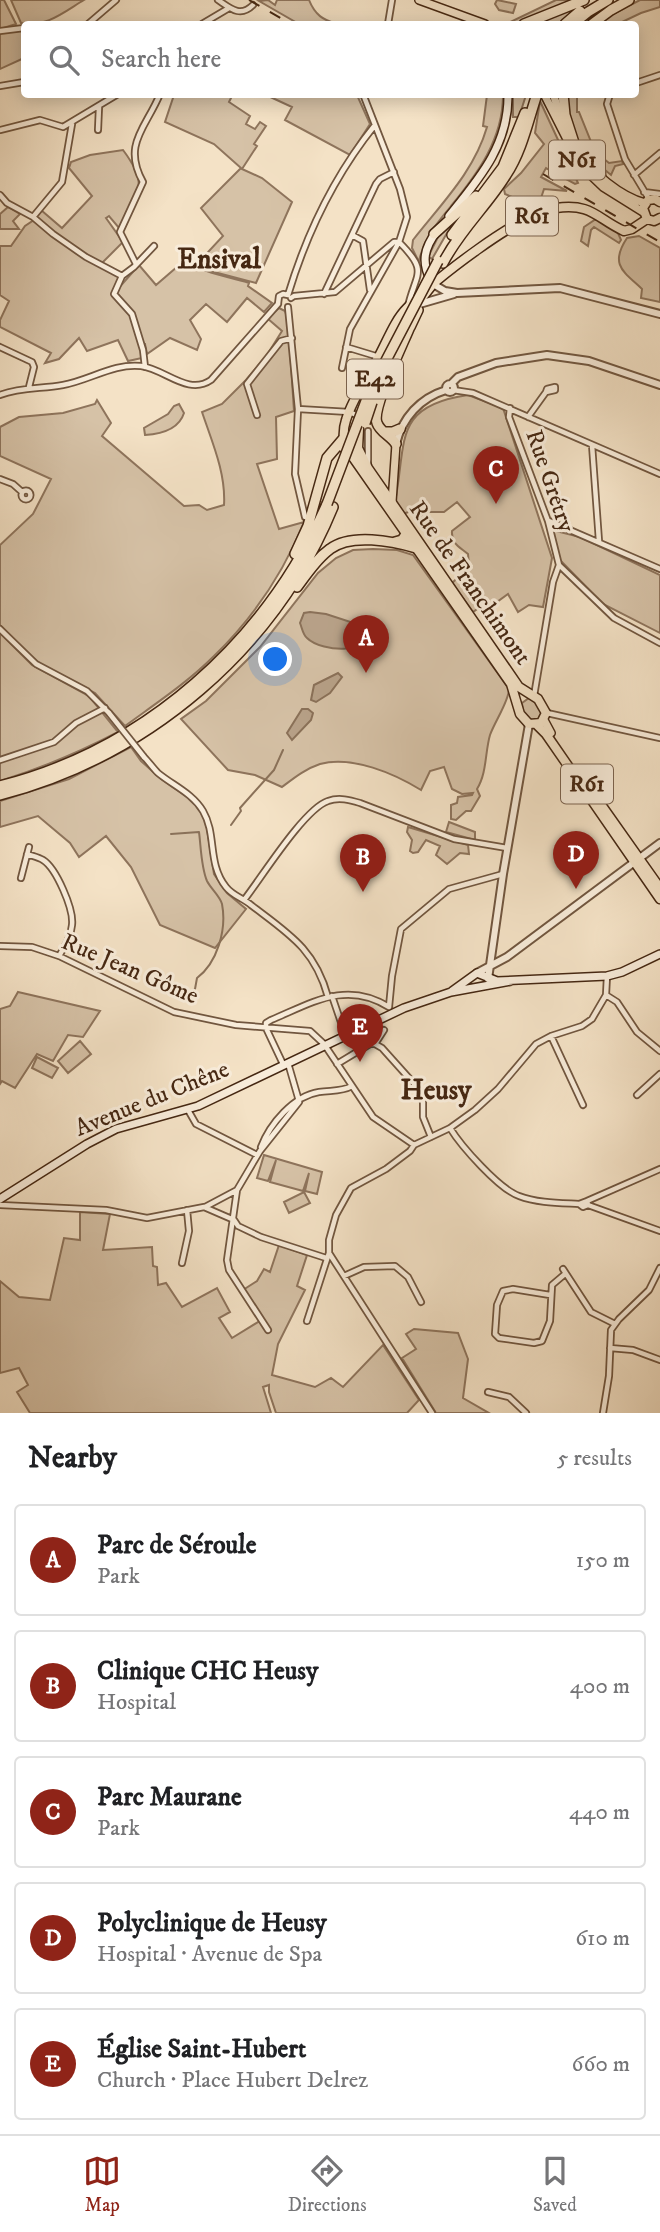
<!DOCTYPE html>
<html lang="en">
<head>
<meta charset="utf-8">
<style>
	body { margin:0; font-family:"IM FELL DW Pica",serif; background:#f6f6f6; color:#202124 }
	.you { position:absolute; left:276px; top:660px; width:24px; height:24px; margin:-18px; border:5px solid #fff; border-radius:50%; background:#1a73e8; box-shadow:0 0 0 10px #1a73e833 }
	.badge { display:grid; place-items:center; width:46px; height:46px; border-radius:50%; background:#8f2418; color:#fff; font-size:23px; font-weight:700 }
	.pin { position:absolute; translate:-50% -58px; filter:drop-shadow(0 2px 4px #0008) }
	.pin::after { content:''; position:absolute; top:37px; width:24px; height:21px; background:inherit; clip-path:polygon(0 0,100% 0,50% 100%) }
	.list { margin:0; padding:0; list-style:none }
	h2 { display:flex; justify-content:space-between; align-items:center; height:91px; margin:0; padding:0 28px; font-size:30px }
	h2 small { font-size:23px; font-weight:400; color:#757577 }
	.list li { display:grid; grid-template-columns:46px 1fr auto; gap:21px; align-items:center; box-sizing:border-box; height:112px; margin:0 14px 14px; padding:0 14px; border:2px solid #e0e0e0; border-radius:7px }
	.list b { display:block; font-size:26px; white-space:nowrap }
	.list p { margin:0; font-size:23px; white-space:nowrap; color:#757577 }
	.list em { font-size:23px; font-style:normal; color:#757577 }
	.icon { flex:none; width:38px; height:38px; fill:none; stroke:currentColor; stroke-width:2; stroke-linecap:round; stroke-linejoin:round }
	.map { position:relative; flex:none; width:660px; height:1413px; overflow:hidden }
	.search { position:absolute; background:#fff; box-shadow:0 4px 18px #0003; left:21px; right:21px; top:21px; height:77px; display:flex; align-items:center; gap:18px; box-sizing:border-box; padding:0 24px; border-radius:7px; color:#757577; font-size:26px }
	.sheet { height:721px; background:#fff }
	nav { display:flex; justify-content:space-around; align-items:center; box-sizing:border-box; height:98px; border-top:2px solid #e0e0e0; background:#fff; font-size:19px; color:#757577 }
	nav a { display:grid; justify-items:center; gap:4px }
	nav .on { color:#8f2418 }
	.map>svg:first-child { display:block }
	.green { fill:#d6c2a7; stroke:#8e745c; stroke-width:2 }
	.water { fill:#b8a289; stroke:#8a7159; stroke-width:2 }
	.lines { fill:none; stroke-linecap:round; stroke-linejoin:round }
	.stream { stroke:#8a7159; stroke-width:2 }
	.minor-casing { stroke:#71563f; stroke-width:8 }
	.tertiary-casing { stroke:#71563f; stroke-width:10 }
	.secondary-casing { stroke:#452712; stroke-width:10 }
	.primary-casing { stroke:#452712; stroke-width:10 }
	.trunk-casing { stroke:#452712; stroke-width:11 }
	.motorway-casing { stroke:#452712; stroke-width:12 }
	.minor { stroke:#f8ecda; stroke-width:4.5 }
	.tertiary { stroke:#f8ecda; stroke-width:6 }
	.secondary { stroke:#f8ecda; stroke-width:7 }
	.primary { stroke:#f4e2c6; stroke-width:7 }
	.trunk { stroke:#f4e2c6; stroke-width:8 }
	.motorway { stroke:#f4e2c6; stroke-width:9 }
	.rail { stroke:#452712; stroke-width:2; stroke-dasharray:12 12; stroke-linecap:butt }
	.minor-bridge-casing { stroke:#71563f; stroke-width:8; stroke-linecap:butt }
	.motorway-bridge-casing { stroke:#452712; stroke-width:12; stroke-linecap:butt }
	.minor-bridge { stroke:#f8ecda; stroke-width:4.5 }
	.motorway-bridge { stroke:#f4e2c6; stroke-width:9 }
	.labels { text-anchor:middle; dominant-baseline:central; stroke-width:6; stroke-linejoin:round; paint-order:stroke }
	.shield { fill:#f8ecda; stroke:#7b624e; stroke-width:2 }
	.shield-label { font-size:23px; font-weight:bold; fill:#452712 }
	.street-label { font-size:24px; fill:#452712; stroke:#f8ecda }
	.quarter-label { font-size:28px; font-weight:bold; fill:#452712; stroke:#f8ecda }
</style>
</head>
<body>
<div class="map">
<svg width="660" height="1413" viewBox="0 0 660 1413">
	<rect width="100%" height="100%" fill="#f4e2c6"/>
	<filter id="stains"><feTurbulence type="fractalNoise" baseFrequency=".00286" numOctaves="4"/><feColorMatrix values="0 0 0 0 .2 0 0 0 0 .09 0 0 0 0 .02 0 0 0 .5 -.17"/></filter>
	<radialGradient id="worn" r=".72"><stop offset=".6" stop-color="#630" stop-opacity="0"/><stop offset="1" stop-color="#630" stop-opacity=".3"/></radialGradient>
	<path class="green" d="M 0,0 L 4,0 L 16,24 L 0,29 Z
		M 11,0 L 84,0 C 64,12 46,28 21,23 Z
		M 268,0 L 275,5 L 277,0 L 309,0 C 315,15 323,20 337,24 L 299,24 L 259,1 Z
		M 497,0 L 516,4 L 513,13 L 499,10 L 495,4 Z
		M 556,0 L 579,0 L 519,24 L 506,24 Z
		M 640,0 L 660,0 L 660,7 L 641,13 L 618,24 L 598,24 L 611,15 Z
		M 581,5 L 560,24 L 535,24 Z
		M 23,29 L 24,58 L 0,69 L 0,32 Z
		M 233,94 L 229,102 L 250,116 L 246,124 L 255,129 L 260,122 L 266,126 L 254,144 L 257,146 L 242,169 L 262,178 L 292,202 L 256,283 L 214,272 L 196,265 L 223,236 L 201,208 L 241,168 L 214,144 L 165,122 L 174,95 Z
		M 266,95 L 357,95 L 370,124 L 350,155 L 285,120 L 292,107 Z
		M 487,95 L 503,95 C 503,139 478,173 451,206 C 437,224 423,238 419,262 L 412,248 L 413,240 C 441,204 474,172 487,127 L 483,126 Z
		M 513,95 L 526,95 L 519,117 L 513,117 Z
		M 565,95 L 577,95 L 577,112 L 579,112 L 598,159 L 604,159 L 609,163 L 622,161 L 623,164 L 615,166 L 611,175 L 605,170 L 606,176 L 603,176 C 573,145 573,136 565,95 Z
		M 540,101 L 578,183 L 575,184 L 546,168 L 541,177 L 567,191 L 544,189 L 541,198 L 529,204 L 505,194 L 504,189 L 521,173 L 544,144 L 535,133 Z
		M 123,150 C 150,186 138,193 119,228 L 109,216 L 106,218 L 123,242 L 101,264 L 49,230 L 37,217 L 41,210 L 62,228 L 92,196 L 69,168 L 71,162 L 90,155 Z
		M 8,207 L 20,214 L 13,221 L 19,229 L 0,229 L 0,214 Z
		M 461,213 L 447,233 L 432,259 L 428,257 L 438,237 Z
		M 596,219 L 618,233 L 621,240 L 619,243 L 594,227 L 591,230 L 588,246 L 581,241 L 584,227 Z
		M 34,220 L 77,254 L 120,277 L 116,291 L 139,265 L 156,285 L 185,260 C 205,274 226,276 249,283 L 248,286 L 272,303 L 264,312 L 247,298 L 227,322 L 206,304 L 190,320 L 201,339 L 197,350 L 170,338 L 147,354 L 145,344 L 142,344 L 142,358 L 128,361 L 118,340 L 87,351 L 79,338 L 59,359 L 45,363 L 51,353 L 0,327 L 0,320 L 9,301 L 0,295 L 0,246 L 11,246 L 25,226 Z
		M 639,236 L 660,248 L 660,302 L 641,298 L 642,289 C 624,272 609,265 627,238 Z
		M 279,308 L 285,311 L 288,320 L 294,411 L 276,417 L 277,459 L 257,464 L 279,529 L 304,522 C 284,572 253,618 214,656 C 187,683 155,704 125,726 L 95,693 L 44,667 L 27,653 L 0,625 L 0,545 L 33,514 L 51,479 L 0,456 L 0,427 L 19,417 L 63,413 L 95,404 L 97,400 L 111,423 L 102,436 L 184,506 L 199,505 L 207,510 L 224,505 C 226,473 212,442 202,412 L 222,404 L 246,380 L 267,355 L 282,331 L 267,318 Z
		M 468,395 L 503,408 L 552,558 L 543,607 L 529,605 L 518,612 L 508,594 L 490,607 L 484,604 L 473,612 L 452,583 L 461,575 L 459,572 L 469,565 L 468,554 C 460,547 451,544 452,531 L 470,517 L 457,502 L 444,512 L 429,512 L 427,510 L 419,518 L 411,511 L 403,514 L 395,502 C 407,442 392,406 468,395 Z
		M 179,404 L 184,413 C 179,429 161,434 145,435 L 144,428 L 168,414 L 174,406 Z
		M 552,530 L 580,537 L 660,575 L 660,633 L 603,604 L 559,559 Z
		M 373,549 L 397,550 L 413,555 L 509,689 C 509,701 495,721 490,735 C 485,752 487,773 477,789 L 480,796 L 471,811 L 466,811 L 456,820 L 451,819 L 451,805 L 457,803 L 458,797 L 472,795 L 473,793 L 462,794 L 452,789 L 444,767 L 430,771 L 421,790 C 395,774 352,755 320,764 C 305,769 294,778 282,787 L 255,775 L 228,770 L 181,719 L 206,701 L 260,647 L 318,573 L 336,558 L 353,550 Z
		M 0,633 L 32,665 L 89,696 L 118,732 C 80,752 42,768 0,781 Z
		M 529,698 L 533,698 L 543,710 L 540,721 L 532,722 L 523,712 L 522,703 Z
		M 131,747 L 141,761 L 161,779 L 196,803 L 206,822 L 214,874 L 227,893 L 246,909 L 215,948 L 160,925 L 131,867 L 106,836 L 79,857 L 70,843 L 38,816 L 0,827 L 0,801 L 69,779 Z
		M 449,822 L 475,832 L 475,840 L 446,832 Z
		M 408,827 L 468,845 L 469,854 L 460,853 L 447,864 L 436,855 L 440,846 L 426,840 L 418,852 L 413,853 L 410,851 L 412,840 L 407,832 Z
		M 18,992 L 100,1011 L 83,1037 L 68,1035 L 53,1061 L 37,1054 L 15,1088 L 2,1081 L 0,1084 L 0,1009 L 10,1006 Z
		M 80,1041 L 91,1054 L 68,1073 L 58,1061 Z
		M 37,1057 L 58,1068 L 52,1078 L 32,1068 Z
		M 264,1155 L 322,1172 L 317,1194 L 305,1191 L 309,1173 L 303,1191 L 270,1182 L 276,1160 L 268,1181 L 257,1178 Z
		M 304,1192 L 310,1203 L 289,1213 L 284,1202 Z
		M 80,1212 L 110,1214 L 103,1250 L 152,1247 L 153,1266 L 157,1267 L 158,1285 L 166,1283 L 182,1307 L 217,1288 L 230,1312 L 219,1318 L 232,1338 L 263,1319 L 243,1290 L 257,1281 L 264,1269 L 270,1272 L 279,1245 L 307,1255 L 297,1286 L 305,1290 L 278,1344 L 272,1375 L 315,1387 L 331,1378 L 343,1387 L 383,1345 L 419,1400 L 407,1413 L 276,1413 L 269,1392 L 269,1385 L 263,1387 L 271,1413 L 30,1413 L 17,1392 L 28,1385 L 19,1368 L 0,1373 L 0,1281 L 19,1297 L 50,1300 L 64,1238 L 80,1240 Z
		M 414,1329 L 458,1333 L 468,1359 L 463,1398 L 489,1413 L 436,1413 L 402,1358 L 416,1349 L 406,1334 Z"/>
	<path class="water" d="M 310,612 L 326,614 L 366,627 C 377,655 322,653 307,638 C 303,635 302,628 300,623 L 304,613 Z
		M 338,673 L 342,677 L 330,693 L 316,702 L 311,700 L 314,685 Z
		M 302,709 L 308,709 L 313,713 L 311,720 L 292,740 L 287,733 Z"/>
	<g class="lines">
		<path class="stream" d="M 231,825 L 241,811 L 240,808 L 274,770 L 283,750
			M 171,834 L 199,832 C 201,847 201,867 207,881 C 211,889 220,896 222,904 C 227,930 217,963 197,978 L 195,989 L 191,993 L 191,1004"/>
		<g class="minor-casing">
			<path id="minor" d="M 218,0 C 230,8 240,18 253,5
				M 88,24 L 116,0
				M 202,24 L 229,8
				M 388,24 L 392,0
				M 0,31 L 24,28
				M 636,83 L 660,75
				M 0,86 L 24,82
				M 610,94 L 607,104 L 625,159 L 649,199
				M 0,130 L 40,120 L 63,127 L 118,94
				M 98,130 L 99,107
				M 634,175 L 660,153
				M 644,192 L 660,194
				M 0,195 L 7,203 L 33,217 L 53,234 L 86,257 L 122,276
				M 33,217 L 62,182 L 72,124
				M 352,235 L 363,241 L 370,290
				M 399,242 C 429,272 416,272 408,306
				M 136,264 L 120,232 L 143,182 C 122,144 146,128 160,94
				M 122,276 L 114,294 L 132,314 L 143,350 L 145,367
				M 122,276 L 134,267 L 154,246
				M 324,294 L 376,184 L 380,179 L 394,172
				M 288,295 C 307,232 334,176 375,125
				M 291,298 L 294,296 L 335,292 L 394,242 L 399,242
				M 278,304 L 279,296 L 283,294 L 288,295
				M 288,307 L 298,409 L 295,474 L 305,517
				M 0,347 L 32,362 L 34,367 L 29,387
				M 346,347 L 379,357
				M 342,368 L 350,329 L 399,242 L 407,217 L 400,189 L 363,94
				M 453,390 L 473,393 L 660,474
				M 0,395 C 21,387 42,389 63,385 C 90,380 114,363 141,366 C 165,369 188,396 211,380 L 278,304
				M 510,408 L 509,417 L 548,521 L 559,565 L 614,618 L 660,643
				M 298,409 L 349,412 L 359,416
				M 257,415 L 247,384 L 281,341 L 292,338
				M 528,417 L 546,392 L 555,390 L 555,387 L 547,389 L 546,392
				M 368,431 L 368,464
				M 592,445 L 599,541
				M 0,479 L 13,484 L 22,492
				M21.5 495a4.5 4.5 0 1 1 9 0a4.5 4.5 0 1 1-9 0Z
				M 549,521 L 660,569
				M 0,629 L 36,664 L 87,691 L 109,713
				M 534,696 L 553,582 L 559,565
				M 547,713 L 660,738
				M 144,757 C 149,762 153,768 158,773 C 174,786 192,793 203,811 C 217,835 207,863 226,887 C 233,896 243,898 251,905 C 289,934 315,949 328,997
				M 0,760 L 54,742 L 76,723 L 105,708
				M 27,854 C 32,856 38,857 43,860 C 56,868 74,909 72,925 C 71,937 65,946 59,956
				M 21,878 L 29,847
				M 244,900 C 262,877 304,809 328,801 C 339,797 350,800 360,803 L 454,839 L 507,848
				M 0,946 L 32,947 L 59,956 L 174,1012 L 236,1025 L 310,1031 L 324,1044 L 373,1117 L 414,1145
				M 606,995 L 617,1002 L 637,1032 L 660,1051
				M 332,996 L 345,1034
				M 389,1007 L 392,976 L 401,929 L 449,889 L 503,874
				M 266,1028 L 266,1023 L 271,1020 C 312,1003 346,980 389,1007
				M 266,1028 L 283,1064
				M 551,1036 L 583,1105
				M 375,1044 L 382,1048 L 417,1087 L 423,1102 L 423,1117 L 431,1137
				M 288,1063 L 299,1101
				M 337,1064 L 370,1044 L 375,1044 L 384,1030
				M 637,1095 L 660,1074
				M 188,1110 L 196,1124 L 257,1155
				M 450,1128 C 461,1146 499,1189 519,1196 C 537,1203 560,1203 579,1204
				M 261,1147 C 270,1124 293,1096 319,1092 C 331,1090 341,1092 352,1086
				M 237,1190 L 227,1260 L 229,1270 L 268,1330
				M 587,1201 L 660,1169
				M 0,1205 L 106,1210 L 147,1218 L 204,1207 L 234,1220 L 238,1226 L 261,1237 L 326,1258
				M 588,1205 L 583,1207 L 579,1204 L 587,1201 L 588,1205 L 660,1231
				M 205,1207 L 237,1190 L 260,1151 L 299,1102
				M 329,1253 L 432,1413
				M 182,1263 L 189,1231 L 187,1210
				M 563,1269 L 591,1312 L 615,1324
				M 344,1276 L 364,1267 L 395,1266 L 408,1277 L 421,1302
				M 550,1295 L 513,1289 L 503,1291 L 497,1305 L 495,1334 L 499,1338 L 534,1343 L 542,1341 L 550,1321 L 552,1285 L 565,1274
				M 307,1321 L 329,1253 L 329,1240 L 336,1215 L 351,1188 L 386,1169 L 410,1151 L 414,1145 L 450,1128 L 475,1110 L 498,1089 L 536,1044 L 551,1036 L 582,1026 L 592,1019 L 606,995 L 607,976
				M 610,1348 L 633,1350 L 660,1360
				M 488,1392 L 509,1397 L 526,1413
				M 603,1413 L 609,1376 L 611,1330 L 619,1319 L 649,1290 L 660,1268"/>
		</g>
		<g class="tertiary-casing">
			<path id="tertiary" d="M 433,284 L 445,291 L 457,293 L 560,288 L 660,314
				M 416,305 L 454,294
				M446 388a4 4 0 1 1 8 0a4 4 0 1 1-8 0Z
				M 451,384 L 458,377 L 496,363 L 547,355 L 589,361 L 660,385
				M 396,444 C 402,418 420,398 446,390
				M 477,973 L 507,957 L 660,843
				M 488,979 L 503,874 L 529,724"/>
		</g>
		<g class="secondary-casing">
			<path id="secondary" d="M 449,216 C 479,179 509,145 508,94
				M 431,281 C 421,262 424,248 437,231
				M 452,991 L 477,973 L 497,981 L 607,976 L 622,972 L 660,954
				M 0,1199 L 87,1144 L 116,1129 L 198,1106 L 404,1008 L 451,992 L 511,981"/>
		</g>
		<g class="primary-casing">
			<path id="primary" d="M 419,0 L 485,24
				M 544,94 L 580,165 L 603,187 L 643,212
				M 553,94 L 564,125
				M 577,151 C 591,172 621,197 645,203
				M 392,502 L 396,444
				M 544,720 L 551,733"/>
		</g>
		<g class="trunk-casing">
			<path id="trunk" d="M 660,202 L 655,199 L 648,200 L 643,208 L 647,219 L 654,221 L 660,218
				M 422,298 L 433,284
				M 359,429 L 358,448 L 368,468 L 519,687 L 538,699 L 546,713 L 541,723 L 529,724 L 520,714 L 511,684 L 345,446 C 343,437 343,429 346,420 C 353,397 369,375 380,354 C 388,339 395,320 407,308 C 434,280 519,213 556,208 C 592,203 596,218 624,231 L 632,229 L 647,219
				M 537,725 L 546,734 L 660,899
				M 583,779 L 660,888"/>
		</g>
		<g class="motorway-casing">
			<path id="motorway" d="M 524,24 L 584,0
				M 565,24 L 580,11
				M 573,24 L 588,12 L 608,0
				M 592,24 L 611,10 L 629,0
				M 563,94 L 565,115 L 576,149
				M 434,234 L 476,196
				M 452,235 L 503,167 L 525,113
				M 443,263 C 460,230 487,206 506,175 C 522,151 528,121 537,94
				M 410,327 L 418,310
				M 372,402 L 384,376
				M 385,432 L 393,432 L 400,429
				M 396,444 C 391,436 380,432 377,423 C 371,408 404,342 411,324
				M 343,447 L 352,447 L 363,459
				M 395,542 L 402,540 L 409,530
				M 295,554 L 308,526 L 327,458 L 344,438
				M 297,587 C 307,574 316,559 330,549 C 351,533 392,541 416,548
				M 0,786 C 146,749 266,642 327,504
				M 0,795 C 149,756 275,649 333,507"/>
		</g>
		<use href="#minor" class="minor"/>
		<use href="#tertiary" class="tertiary"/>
		<use href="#secondary" class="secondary"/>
		<use href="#primary" class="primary"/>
		<use href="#trunk" class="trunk"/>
		<use href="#motorway" class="motorway"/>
		<path class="rail" d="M 249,0 L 291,24
			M 543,174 L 660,242"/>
		<g class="minor-bridge-casing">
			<path id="minor-bridge" d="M 109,713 L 144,757"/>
		</g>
		<g class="motorway-bridge-casing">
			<path id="motorway-bridge" d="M 365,423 L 372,402
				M 327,504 L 369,393 L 438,261"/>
		</g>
		<use href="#minor-bridge" class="minor-bridge"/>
		<use href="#motorway-bridge" class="motorway-bridge"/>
	</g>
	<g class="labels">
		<g class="shield">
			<rect x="549" y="140.5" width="56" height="39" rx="5"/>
			<rect x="506" y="196.5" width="52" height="39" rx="5"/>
			<rect x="347" y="359.5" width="56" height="39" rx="5"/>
			<rect x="561" y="764.5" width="52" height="39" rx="5"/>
		</g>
		<g class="shield-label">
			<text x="577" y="160">N61</text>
			<text x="532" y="216">R61</text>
			<text x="375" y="379">E42</text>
			<text x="587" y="784">R61</text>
		</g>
		<g class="street-label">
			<text transform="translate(550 481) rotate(71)">Rue Grétry</text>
			<text transform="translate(470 583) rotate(55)">Rue de Franchimont</text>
			<text transform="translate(130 969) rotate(23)">Rue Jean Gôme</text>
			<text transform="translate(152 1099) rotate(-22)">Avenue du Chêne</text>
		</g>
		<g class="quarter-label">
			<text x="219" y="259">Ensival</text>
			<text x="436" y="1090">Heusy</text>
		</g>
	</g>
	<rect width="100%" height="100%" filter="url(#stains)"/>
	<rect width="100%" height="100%" fill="url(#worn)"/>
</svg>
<div class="you"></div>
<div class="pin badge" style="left:366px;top:673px">A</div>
<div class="pin badge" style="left:363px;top:892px">B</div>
<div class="pin badge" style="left:496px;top:504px">C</div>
<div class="pin badge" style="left:576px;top:889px">D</div>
<div class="pin badge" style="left:360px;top:1062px">E</div>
<div class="search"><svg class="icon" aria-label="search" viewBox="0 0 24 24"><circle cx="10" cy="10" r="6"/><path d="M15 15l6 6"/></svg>Search here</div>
</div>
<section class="sheet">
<h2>Nearby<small>5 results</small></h2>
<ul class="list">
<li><span class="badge">A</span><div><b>Parc de Séroule</b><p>Park</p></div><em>150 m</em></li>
<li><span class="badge">B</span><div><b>Clinique CHC Heusy</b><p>Hospital</p></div><em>400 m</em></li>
<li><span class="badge">C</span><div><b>Parc Maurane</b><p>Park</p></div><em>440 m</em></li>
<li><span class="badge">D</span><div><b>Polyclinique de Heusy</b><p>Hospital · Avenue de Spa</p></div><em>610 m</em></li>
<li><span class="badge">E</span><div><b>Église Saint-Hubert</b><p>Church · Place Hubert Delrez</p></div><em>660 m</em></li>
</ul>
</section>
<nav>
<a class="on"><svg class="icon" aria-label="map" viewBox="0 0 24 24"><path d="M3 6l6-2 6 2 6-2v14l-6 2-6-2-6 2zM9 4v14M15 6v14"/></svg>Map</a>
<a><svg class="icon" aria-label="directions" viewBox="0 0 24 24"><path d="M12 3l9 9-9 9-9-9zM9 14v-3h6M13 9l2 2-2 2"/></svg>Directions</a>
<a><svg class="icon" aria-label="saved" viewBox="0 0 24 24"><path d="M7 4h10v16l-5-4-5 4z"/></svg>Saved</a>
</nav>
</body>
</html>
